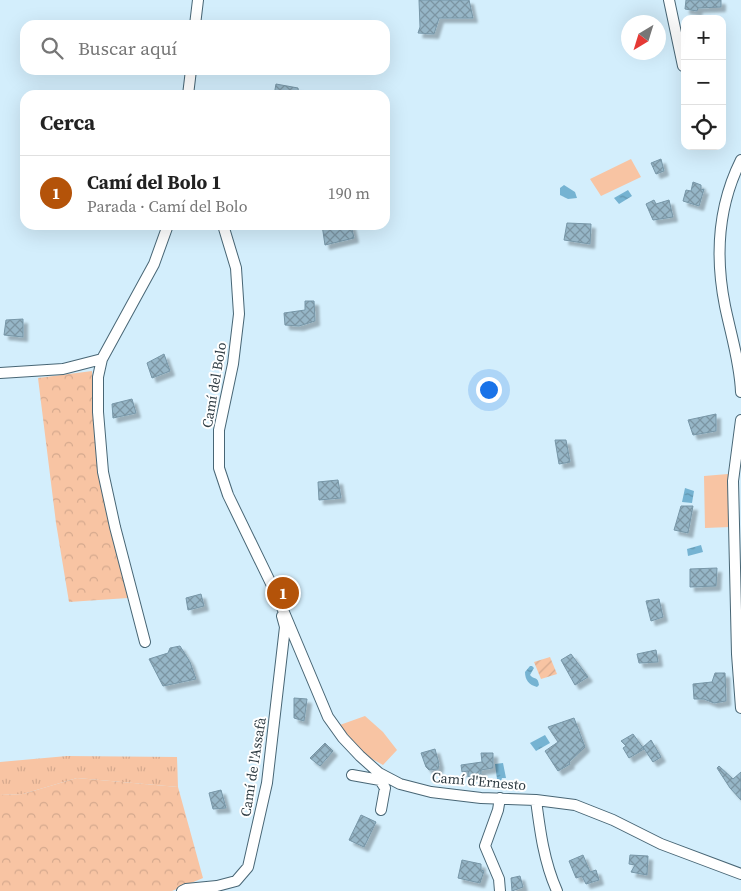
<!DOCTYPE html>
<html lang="es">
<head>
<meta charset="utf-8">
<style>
	body { margin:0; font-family:"Source Serif 4",serif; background:#f2f2f2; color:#222 }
	.controls { position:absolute; right:15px; top:15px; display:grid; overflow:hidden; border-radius:10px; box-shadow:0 5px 20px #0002 }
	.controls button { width:45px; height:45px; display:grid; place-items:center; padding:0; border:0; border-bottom:1px solid #e0e0e0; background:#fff; color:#222; font:25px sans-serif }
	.compass { position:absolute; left:621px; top:15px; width:45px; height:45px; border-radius:50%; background:#fff; box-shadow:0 5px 20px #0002; rotate:218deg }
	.you { position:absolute; left:488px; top:389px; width:18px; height:18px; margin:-12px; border:4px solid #fff; border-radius:50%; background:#1a73e8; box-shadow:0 0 0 8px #1a73e833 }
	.badge { display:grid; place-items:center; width:32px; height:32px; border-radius:50%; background:#b45309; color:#fff; font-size:16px; font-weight:700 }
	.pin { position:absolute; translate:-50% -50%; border:2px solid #fff; box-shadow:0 1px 5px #0006 }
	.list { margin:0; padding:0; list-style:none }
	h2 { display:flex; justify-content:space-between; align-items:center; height:65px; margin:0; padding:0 20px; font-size:21px }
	h2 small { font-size:16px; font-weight:400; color:#767676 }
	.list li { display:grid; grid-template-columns:32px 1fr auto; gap:15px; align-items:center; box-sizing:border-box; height:75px; padding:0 20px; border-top:1px solid #e0e0e0 }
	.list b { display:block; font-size:19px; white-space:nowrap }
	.list p { margin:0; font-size:16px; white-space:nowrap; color:#767676 }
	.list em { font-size:16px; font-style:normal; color:#767676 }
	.icon { flex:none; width:28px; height:28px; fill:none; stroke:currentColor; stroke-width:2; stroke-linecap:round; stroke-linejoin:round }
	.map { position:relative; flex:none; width:741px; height:891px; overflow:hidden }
	.search { position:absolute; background:#fff; box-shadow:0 5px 20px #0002; left:20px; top:20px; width:370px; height:55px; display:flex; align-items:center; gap:12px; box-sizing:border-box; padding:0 18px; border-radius:15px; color:#767676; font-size:19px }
	.panel { position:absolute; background:#fff; box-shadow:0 5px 20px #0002; left:20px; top:90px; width:370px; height:140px; border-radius:15px }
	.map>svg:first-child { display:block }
	.grass { fill:url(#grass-tufts) }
	.forest { fill:url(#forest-crowns) }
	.garden { fill:url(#garden-furrows) }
	.pitch { fill:#f8c4a3 }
	.water { fill:url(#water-ripples) }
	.building { fill:url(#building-cross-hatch); stroke:#7796a7; filter:url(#shadow) }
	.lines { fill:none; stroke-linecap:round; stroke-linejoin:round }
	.minor-casing { stroke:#486675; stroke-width:12 }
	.minor { stroke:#fff; stroke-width:10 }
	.labels { text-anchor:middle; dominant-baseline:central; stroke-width:4; stroke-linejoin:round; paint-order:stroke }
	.street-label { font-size:14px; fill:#2f3c43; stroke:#fff }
</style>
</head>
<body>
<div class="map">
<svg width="741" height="891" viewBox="0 0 741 891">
	<defs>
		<pattern id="grass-tufts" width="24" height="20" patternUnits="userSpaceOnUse" patternTransform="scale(1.25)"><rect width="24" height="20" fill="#f8c4a3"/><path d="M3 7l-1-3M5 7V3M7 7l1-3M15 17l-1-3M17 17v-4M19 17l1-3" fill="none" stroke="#d5a98e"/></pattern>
		<pattern id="forest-crowns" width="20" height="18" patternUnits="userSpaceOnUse" patternTransform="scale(1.25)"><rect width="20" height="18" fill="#f8c4a3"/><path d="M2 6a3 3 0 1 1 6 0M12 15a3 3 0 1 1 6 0" fill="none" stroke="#d5a98e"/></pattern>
		<pattern id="garden-furrows" width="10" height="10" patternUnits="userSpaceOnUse" patternTransform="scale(1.25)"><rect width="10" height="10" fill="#f8c4a3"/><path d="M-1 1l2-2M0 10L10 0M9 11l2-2" fill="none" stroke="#d5a98e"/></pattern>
		<pattern id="water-ripples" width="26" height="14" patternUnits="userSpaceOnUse" patternTransform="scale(1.25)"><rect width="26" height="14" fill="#75b3d2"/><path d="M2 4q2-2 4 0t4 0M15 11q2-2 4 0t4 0" fill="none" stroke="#6093ac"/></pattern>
		<pattern id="building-cross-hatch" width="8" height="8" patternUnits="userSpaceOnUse" patternTransform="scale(1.25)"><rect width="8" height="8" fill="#96b6c7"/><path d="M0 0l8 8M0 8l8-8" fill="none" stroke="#7b95a3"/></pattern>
		<filter id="shadow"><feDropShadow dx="4.5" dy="4.5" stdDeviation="1" flood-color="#0004"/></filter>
	</defs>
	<rect width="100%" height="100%" fill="#d3eefc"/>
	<path class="grass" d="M 67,756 L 177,757 L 178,787 L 77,778 L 23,794 L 0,795 L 0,762 Z"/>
	<path class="forest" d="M 92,371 L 96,436 L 103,495 L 128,598 L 69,602 L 56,523 L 38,378 Z
		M 77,778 L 178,787 L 203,878 L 172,891 L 0,891 L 0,795 L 23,794 Z"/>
	<path class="garden" d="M 550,657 L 557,674 L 541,679 L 534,662 Z"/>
	<path class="pitch" d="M 631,159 L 641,177 L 601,196 L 590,179 Z
		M 728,474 L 730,527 L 705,528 L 704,476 Z
		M 365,716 L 383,732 L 397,750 L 383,765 L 365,755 L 337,726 Z"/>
	<path class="water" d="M 564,185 L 575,192 L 577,198 L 568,199 L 560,195 L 560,188 Z
		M 628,190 L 632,196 L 619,204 L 614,198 Z
		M 685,488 L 694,491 L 692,503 L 682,502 Z
		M 701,545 L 703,552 L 688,556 L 687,549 Z
		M 530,666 L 532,666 L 534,668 L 530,675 C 534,680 538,676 539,685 L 537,687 C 529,685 525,680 525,672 Z
		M 545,735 L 550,743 L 536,751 L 530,743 Z
		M 503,763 L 506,778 L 502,778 L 501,781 L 497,779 L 495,764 Z"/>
	<path class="building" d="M 419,0 L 469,0 L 473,18 L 439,18 L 434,34 L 418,33 L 420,27 Z
		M 686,0 L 721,0 L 721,7 L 698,8 L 697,11 L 685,9 Z
		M 276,84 L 298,88 L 299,95 L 274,95 Z
		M 661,159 L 664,171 L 656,174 L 651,163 Z
		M 693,182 L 701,185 L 701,190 L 704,189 L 699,206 L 683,201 L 686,190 L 691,191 Z
		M 654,200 L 656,204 L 669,200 L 673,217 L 653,220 L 646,204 Z
		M 567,223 L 591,224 L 590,244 L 564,240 Z
		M 322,225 L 351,225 L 354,238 L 325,245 Z
		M 305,301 L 314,301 L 315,321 L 299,326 L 285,325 L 284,313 L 305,310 Z
		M 23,319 L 23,337 L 4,335 L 6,320 Z
		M 164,354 L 170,371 L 152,378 L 147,363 Z
		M 132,399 L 136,413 L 113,418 L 112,404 Z
		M 716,414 L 716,431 L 693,435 L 688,420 Z
		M 555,440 L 566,440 L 570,462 L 559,464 Z
		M 338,480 L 341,498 L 319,500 L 318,482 Z
		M 681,506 L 693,506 L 688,533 L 674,530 Z
		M 717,568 L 716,586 L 690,587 L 690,569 Z
		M 201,594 L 204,606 L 188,610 L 186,598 Z
		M 659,599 L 663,617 L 651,621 L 646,601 Z
		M 180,646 L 190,662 L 196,679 L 163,686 L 149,659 L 168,653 L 170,648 Z
		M 656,650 L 658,662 L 639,663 L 637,654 Z
		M 571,654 L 588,677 L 575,685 L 561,660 Z
		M 715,673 L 725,673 L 726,701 L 714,703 L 704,699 L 694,699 L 693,684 L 712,682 Z
		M 294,698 L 307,699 L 304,721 L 294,718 Z
		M 574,718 L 585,747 L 569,762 L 570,764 L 558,771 L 545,751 L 558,742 L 548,727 Z
		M 633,734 L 644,749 L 629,758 L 623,748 L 626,746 L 621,741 Z
		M 651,740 L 661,757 L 653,762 L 643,747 Z
		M 325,743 L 333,751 L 320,766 L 310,758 Z
		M 435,749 L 439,764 L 438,769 L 429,770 L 426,767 L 421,753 Z
		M 481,753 L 493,753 L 493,768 L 481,770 L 481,774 L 468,777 L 468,771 L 462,772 L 461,765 L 482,762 Z
		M 719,766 L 733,779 L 741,772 L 741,800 L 730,788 L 717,768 Z
		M 221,790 L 226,808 L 213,809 L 209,793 Z
		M 361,815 L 376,822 L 364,847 L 349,840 Z
		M 583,855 L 590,872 L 596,870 L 599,880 L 586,884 L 582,876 L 576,878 L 569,861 Z
		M 630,855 L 648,856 L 647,875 L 631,872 L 635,865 L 629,864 Z
		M 462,860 L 481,864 L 481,870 L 484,871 L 480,883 L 458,878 Z
		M 520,876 L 523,887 L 512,891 L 511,878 Z"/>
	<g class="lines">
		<g class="minor-casing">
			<path id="minor" d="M 669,0 L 683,66
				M 195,25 L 198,0
				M 188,95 L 191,70
				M 741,160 C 718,206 715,256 725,306 C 731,335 740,363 741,392
				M 223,225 L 236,268 L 239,314 L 233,364 L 219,430 L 219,468 L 228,495 L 278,598 L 328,717 L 343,738 L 360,756 L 379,773 L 400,784 L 431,792 L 481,798 L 536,800 L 575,805 L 613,820 L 661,844 L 741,874
				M 0,373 L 63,369 L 102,359
				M 741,420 L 733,481 L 737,654 L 741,708
				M 145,642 L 115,527 L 103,472 L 98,412 L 98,377 L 102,359 L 154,264 L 168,225
				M 352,775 L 380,780 L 385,788 L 381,810
				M 500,798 L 498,810 L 485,846 L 499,879 L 500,891
				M 536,800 C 540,831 544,862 557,891
				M 182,891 L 186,889 L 217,886 L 236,881 L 248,867 L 267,783 L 285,627 L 282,616"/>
		</g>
		<use href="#minor" class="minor"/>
	</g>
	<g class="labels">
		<g class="street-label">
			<text transform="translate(214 385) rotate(-80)">Camí del Bolo</text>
			<text transform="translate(253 767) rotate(-81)">Camí de l'Assafà</text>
			<text transform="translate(479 781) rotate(5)">Camí d'Ernesto</text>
		</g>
	</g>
</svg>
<div class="controls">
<button>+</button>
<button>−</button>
<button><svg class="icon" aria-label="locate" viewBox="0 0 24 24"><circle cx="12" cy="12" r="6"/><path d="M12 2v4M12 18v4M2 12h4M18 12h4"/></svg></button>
</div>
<svg class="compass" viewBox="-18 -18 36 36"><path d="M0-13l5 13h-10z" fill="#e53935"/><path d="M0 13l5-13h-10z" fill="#767676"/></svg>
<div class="you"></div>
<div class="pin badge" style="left:283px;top:593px">1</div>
<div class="search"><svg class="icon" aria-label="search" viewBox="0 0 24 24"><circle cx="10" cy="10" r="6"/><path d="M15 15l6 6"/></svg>Buscar aquí</div>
<section class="panel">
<h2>Cerca<small></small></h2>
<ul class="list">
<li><span class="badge">1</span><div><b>Camí del Bolo 1</b><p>Parada · Camí del Bolo</p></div><em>190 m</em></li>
</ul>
</section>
</div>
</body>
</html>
